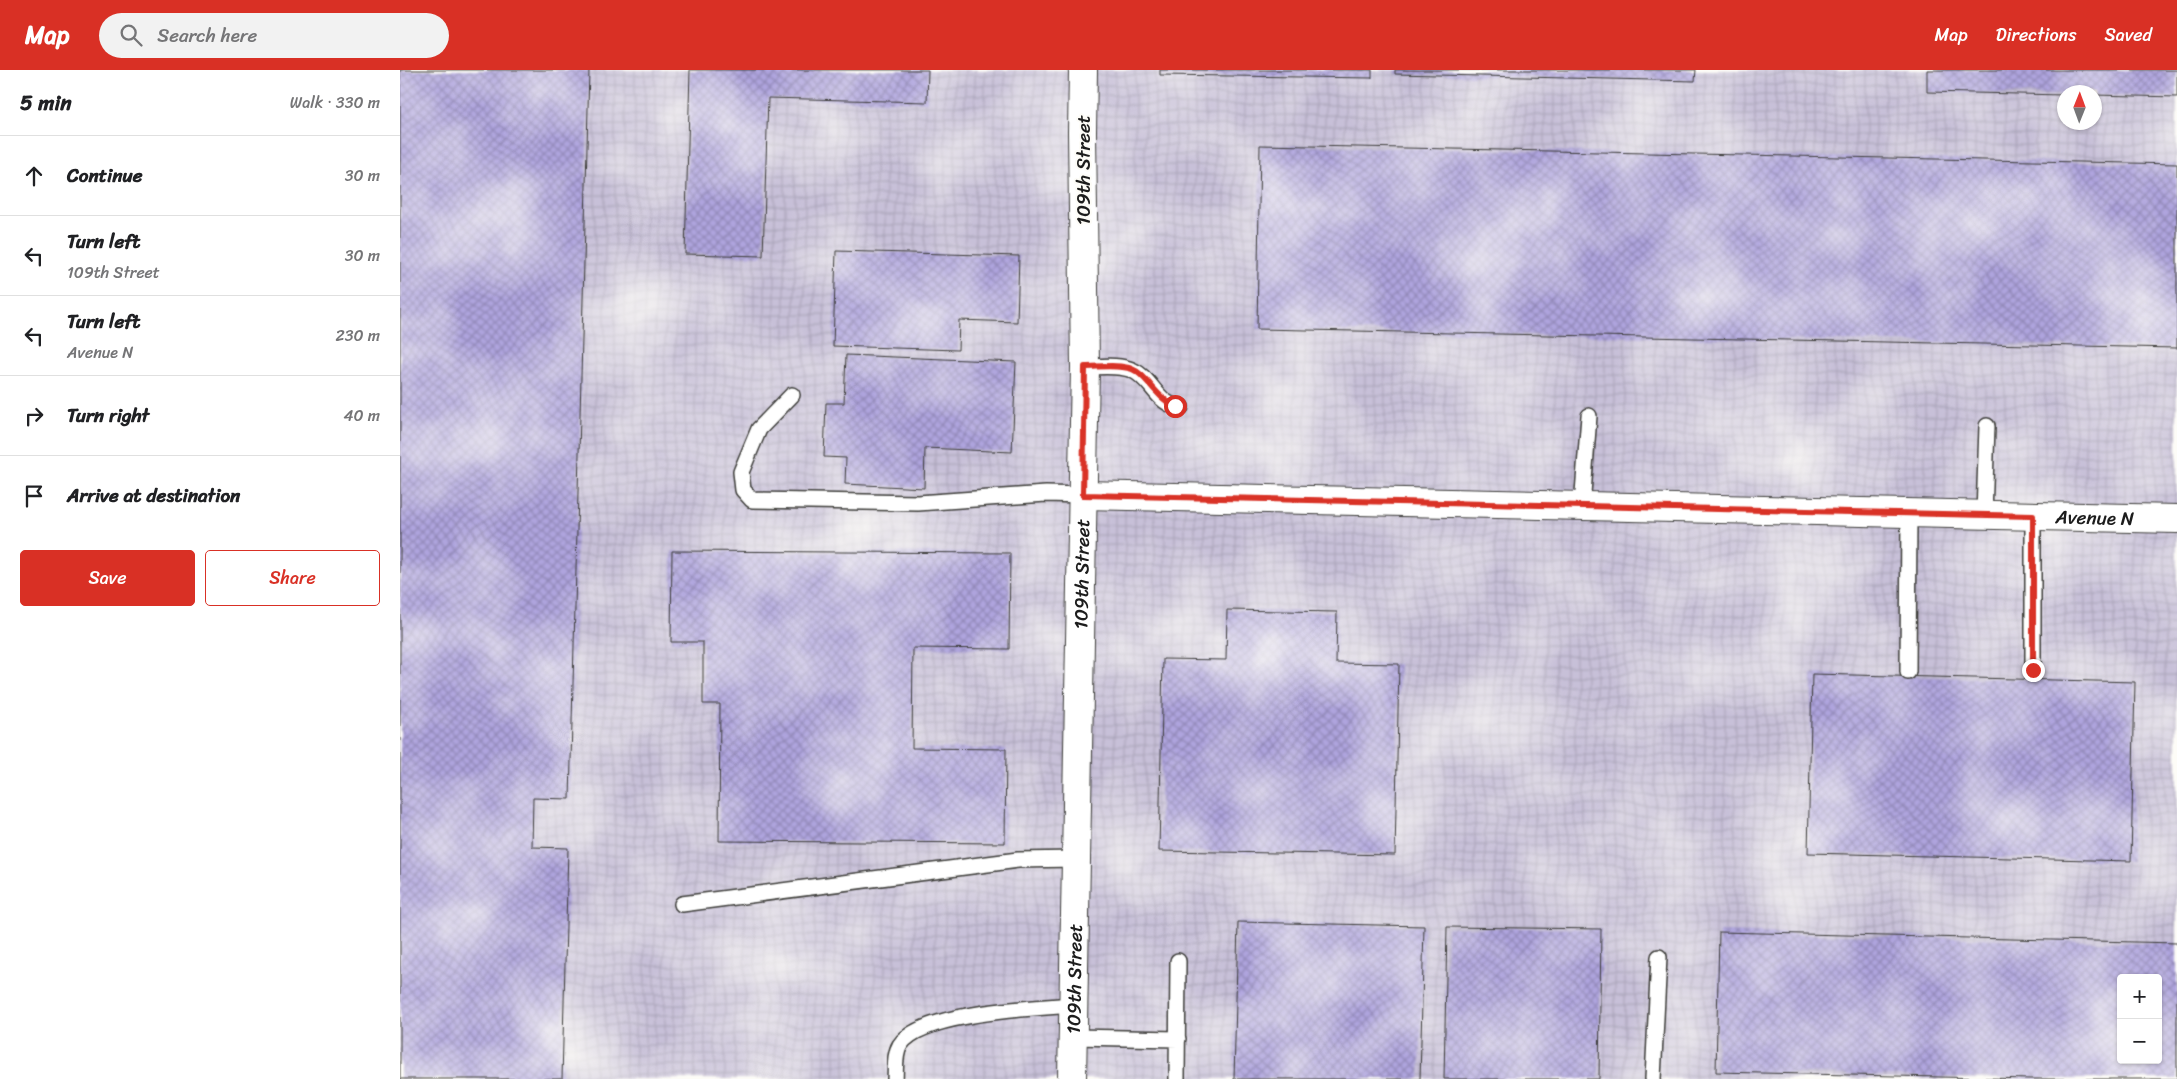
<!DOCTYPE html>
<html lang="en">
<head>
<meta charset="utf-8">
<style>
	body { margin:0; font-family:Sriracha,sans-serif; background:#f2f2f2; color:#202124 }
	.controls { position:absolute; right:15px; bottom:15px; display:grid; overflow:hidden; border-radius:5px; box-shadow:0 1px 4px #0004 }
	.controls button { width:45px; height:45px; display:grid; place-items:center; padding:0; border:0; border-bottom:1px solid #e0e0e0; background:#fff; color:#202124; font:25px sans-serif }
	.compass { position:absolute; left:1657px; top:15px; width:45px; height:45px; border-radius:50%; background:#fff; box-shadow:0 1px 4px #0004; rotate:1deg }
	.stop { position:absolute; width:15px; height:15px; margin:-11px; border:4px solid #d93025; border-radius:50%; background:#fff }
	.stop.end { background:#d93025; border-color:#fff; box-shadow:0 1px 5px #0008 }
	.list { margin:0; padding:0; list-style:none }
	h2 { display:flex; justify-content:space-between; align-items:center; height:65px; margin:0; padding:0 20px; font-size:21px }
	h2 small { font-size:16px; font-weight:400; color:#757577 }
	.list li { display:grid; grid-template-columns:32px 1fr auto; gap:15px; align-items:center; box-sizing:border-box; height:80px; padding:0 20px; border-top:1px solid #e0e0e0 }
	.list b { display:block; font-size:19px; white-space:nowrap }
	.list p { margin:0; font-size:16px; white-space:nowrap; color:#757577 }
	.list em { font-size:16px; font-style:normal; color:#757577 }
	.actions { display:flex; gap:10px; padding:15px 20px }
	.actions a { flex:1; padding:11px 0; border:1px solid #d93025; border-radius:5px; text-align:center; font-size:18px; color:#d93025 }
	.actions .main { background:#d93025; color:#fff }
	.icon { flex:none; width:28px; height:28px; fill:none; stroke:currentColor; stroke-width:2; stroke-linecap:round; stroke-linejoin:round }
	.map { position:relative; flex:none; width:1777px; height:1009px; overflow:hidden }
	header { display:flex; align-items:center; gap:30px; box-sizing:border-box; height:70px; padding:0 25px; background:#d93025; color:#fff }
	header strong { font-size:24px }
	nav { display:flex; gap:28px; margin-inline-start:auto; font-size:18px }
	.search { width:350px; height:45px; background:#f2f2f2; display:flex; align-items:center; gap:12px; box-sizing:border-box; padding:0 18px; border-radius:28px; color:#757577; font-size:19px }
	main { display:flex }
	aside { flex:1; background:#fff }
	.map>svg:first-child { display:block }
	.industrial { fill:url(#industrial-grid); fill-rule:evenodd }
	.building { fill:url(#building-cross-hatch); fill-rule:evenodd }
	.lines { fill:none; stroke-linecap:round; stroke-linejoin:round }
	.lane-casing { stroke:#3c3c39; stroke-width:18 }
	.street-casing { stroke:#3c3c39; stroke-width:30 }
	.secondary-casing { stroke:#3c3c39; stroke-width:30 }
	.lane { stroke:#fff; stroke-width:15 }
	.street { stroke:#fff; stroke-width:28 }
	.secondary { stroke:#fff; stroke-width:28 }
	.route { stroke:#d93025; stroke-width:6 }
	.labels { text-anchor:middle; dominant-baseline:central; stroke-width:4; stroke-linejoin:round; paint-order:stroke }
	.street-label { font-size:19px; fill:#1c1c1c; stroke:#fdfcf7 }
</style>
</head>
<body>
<header>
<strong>Map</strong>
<div class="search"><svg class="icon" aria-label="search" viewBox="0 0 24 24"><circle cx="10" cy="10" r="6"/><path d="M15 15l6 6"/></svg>Search here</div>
<nav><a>Map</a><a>Directions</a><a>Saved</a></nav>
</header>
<main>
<aside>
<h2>5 min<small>Walk · 330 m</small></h2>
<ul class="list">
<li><svg class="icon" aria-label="ahead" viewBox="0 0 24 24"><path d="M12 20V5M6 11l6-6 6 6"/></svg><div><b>Continue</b></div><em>30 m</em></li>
<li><svg class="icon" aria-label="left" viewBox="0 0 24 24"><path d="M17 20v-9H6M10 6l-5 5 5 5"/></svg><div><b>Turn left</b><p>109th Street</p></div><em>30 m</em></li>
<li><svg class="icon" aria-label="left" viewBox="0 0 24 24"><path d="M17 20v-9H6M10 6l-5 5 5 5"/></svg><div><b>Turn left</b><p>Avenue N</p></div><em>230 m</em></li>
<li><svg class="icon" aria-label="right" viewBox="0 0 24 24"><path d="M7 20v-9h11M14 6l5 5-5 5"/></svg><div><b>Turn right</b></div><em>40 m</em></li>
<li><svg class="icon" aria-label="arrive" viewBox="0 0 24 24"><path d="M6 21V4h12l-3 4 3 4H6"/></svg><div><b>Arrive at destination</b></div></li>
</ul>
<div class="actions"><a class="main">Save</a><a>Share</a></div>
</aside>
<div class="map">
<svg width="1777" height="1009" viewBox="0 0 1777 1009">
	<defs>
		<pattern id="industrial-grid" width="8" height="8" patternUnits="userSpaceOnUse" patternTransform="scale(1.25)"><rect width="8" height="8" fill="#c7c0d8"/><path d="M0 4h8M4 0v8" fill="none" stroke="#aaa4b9"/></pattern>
		<pattern id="building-cross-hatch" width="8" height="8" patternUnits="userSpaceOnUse" patternTransform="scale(1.25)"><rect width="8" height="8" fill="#afa4de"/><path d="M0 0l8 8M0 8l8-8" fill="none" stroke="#8e85b3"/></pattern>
	</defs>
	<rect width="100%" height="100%" fill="#fdfcf7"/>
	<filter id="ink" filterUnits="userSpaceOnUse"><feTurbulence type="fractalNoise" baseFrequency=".02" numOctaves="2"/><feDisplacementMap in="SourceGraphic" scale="10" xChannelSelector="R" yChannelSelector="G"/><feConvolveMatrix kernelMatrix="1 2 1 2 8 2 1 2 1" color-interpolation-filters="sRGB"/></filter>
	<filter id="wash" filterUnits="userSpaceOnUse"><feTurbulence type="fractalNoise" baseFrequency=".0096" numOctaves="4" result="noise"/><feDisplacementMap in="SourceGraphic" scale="20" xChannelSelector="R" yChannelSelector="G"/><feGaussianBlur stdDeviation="1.12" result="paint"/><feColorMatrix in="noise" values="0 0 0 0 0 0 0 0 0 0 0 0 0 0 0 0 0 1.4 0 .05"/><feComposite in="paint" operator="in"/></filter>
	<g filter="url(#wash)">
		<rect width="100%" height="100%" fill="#f4eedb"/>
		<path class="industrial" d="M 0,0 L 1777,0 L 1777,1009 L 0,1009 ZM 1664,22 L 1694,22 L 1694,52 L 1664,52 ZM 1721,908 L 1758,908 L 1758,990 L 1721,990 Z"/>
		<g id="blocks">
			<path class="building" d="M 0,0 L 189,0 L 170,729 L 133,728 L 132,777 L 168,778 L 162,1009 L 0,1009 Z
				M 290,0 L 528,0 L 527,32 L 368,28 L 363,186 L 285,184 Z
				M 760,0 L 972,0 L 972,8 L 760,5 Z
				M 995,0 L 1296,0 L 1295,11 L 995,4 Z
				M 1527,0 L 1777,0 L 1777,27 L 1694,25 L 1694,22 L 1664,22 L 1664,25 L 1527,22 Z
				M 860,75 L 1777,94 L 1777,278 L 857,259 Z
				M 436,181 L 619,186 L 617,252 L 559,250 L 558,280 L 433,276 Z
				M 446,285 L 616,292 L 612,382 L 525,378 L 524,418 L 445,414 L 446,388 L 424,387 L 426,333 L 444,333 Z
				M 272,481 L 610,483 L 609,579 L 513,578 L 512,678 L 606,679 L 605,773 L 319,771 L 320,634 L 303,634 L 303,572 L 271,572 Z
				M 827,540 L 937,542 L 936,593 L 999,594 L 995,785 L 759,781 L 763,589 L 826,590 Z
				M 1412,604 L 1735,612 L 1731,791 L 1408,783 Z
				M 838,852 L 1024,856 L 1020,1009 L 834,1009 Z
				M 1047,857 L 1201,859 L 1199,1009 L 1044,1009 Z
				M 1319,862 L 1777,873 L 1777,1009 L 1630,1009 L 1316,1002 ZM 1721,908 L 1758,908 L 1758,990 L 1721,990 Z"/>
		</g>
	</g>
	<g filter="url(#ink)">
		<use href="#blocks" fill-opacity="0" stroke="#3c3c39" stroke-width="1"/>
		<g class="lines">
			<g class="lane-casing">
				<path id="lane" d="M 685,297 C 699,297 719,294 732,300 C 752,308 757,336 781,337
					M 392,325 L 359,359 L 341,402 L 343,420 L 352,430 L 518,433 L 646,424 L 683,425
					M 1182,436 L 1189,346
					M 1584,445 L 1587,356
					M 1633,600 L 1633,446
					M 1508,602 L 1509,444
					M 282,834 L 618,790 L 675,789
					M 673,967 L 778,969
					M 495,1009 C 496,998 494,985 500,975 C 521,942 636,938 674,935
					M 777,1009 L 778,891
					M 1253,1009 L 1259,887"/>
			</g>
			<g class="street-casing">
				<g id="street">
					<path id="s1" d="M 683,425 L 1777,449"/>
				</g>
			</g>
			<g class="secondary-casing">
				<g id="secondary">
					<path id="s2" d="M 672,1009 L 685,297 L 682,62 L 683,0"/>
				</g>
			</g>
			<use href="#lane" class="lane"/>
			<use href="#street" class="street"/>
			<use href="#secondary" class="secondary"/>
		</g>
	</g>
	<g class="lines" filter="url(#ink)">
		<path class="route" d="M 775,336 C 756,328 746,304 732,299 C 719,294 699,297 685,297 L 683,425 L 1633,446 L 1633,600"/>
	</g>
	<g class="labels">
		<g class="street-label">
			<text transform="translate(683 100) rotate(-90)">109th Street</text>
			<text stroke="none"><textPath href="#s1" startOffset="1012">Avenue N</textPath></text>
			<text stroke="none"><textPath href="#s2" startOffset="505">109th Street</textPath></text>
			<text stroke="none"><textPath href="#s2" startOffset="100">109th Street</textPath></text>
		</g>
	</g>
</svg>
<div class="controls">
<button>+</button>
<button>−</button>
</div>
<svg class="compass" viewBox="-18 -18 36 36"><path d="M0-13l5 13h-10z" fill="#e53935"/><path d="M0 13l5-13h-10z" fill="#757577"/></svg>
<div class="stop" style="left:775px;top:336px"></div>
<div class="stop end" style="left:1633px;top:600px"></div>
</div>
</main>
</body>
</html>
